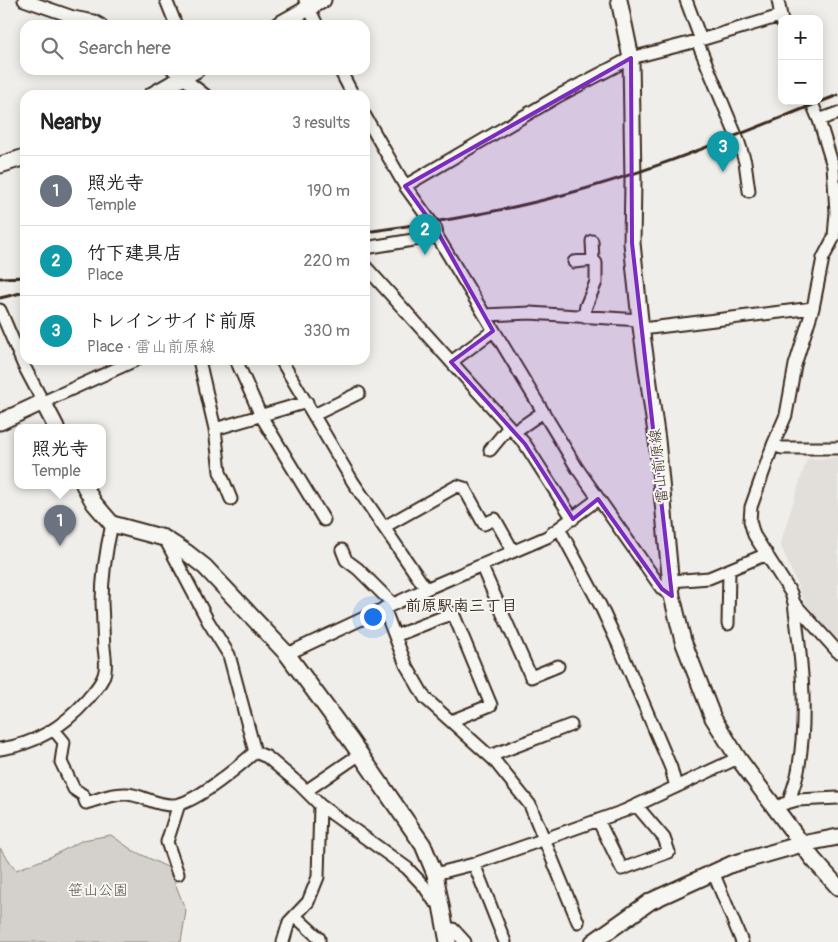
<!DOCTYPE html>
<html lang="en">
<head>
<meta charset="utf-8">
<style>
	body { margin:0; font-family:Pangolin,"Klee One",sans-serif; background:#f2f2f2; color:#222 }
	.controls { position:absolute; right:15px; top:15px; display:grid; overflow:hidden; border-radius:10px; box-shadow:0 2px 12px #0003 }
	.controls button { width:45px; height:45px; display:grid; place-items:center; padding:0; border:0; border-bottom:1px solid #e0e0e0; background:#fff; color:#222; font:25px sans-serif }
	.you { position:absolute; left:372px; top:616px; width:18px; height:18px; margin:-12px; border:4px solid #fff; border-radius:50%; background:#1a73e8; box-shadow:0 0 0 8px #1a73e833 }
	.badge { display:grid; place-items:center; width:32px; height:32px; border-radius:50%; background:#d93025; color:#fff; font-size:16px; font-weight:700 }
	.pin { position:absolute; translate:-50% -41px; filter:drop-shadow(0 1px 2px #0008) }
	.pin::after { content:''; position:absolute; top:26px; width:18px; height:15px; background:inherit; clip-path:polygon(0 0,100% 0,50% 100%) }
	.popup { position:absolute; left:14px; top:424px; width:92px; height:65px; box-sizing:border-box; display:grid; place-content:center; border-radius:10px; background:#fff; filter:drop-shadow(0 1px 4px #0005); font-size:16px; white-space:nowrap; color:#767676 }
	.popup b { font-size:19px; color:#222 }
	.popup::after { content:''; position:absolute; left:50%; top:100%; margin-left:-10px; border:10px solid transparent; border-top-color:#fff }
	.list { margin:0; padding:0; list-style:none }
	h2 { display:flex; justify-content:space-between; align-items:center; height:65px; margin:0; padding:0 20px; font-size:21px }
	h2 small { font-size:16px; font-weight:400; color:#767676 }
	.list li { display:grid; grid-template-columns:32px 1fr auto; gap:15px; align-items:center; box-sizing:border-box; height:70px; padding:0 20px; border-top:1px solid #e0e0e0 }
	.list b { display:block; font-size:19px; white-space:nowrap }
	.list p { margin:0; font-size:16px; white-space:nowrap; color:#767676 }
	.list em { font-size:16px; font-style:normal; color:#767676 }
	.icon { flex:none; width:28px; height:28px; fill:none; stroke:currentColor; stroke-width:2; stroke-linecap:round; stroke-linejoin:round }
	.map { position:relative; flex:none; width:838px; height:942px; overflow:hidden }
	.search { position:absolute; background:#fff; box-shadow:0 2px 12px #0003; left:20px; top:20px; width:350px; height:55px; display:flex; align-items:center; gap:12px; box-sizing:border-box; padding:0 18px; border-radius:15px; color:#767676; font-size:19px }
	.panel { position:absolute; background:#fff; box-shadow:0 2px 12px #0003; left:20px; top:90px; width:350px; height:275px; border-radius:15px }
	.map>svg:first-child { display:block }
	.built { fill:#e2dfdb }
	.green { fill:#d4d1cc; stroke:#887e75 }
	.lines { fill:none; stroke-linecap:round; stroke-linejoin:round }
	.street-casing { stroke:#3b2a1e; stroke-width:15 }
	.secondary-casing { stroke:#3b2a1e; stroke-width:19 }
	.street { stroke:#f6f6f2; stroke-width:11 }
	.secondary { stroke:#f6f6f2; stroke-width:15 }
	.rail { stroke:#3b2a1e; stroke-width:3 }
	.marked { fill:#7b2cbf; fill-opacity:0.2; stroke:#7b2cbf; stroke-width:4; stroke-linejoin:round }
	.labels { text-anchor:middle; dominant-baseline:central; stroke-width:4; stroke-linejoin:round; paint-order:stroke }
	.street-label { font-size:15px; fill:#3b2a1e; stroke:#f6f6f2 }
	.park-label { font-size:15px; fill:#61544a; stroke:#f6f6f2 }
	.neighbourhood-label { font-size:16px; font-weight:bold; fill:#3b2a1e; stroke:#f6f6f2 }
</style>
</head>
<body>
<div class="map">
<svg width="838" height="942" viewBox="0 0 838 942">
	<rect width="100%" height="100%" fill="#efeeea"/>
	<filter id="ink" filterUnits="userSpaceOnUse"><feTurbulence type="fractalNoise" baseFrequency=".02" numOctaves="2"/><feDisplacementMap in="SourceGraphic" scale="10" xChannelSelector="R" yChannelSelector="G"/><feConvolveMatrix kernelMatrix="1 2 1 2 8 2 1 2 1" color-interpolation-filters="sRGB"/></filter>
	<g filter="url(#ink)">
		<path class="built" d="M 838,458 L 838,642 L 804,601 L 780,544 L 807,459 Z"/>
		<path class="green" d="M 111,835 L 132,850 L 169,868 L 186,911 L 181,942 L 0,942 L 0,848 L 16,870 L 50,857 L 83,840 Z"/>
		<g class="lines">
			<g class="street-casing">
				<path id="street" d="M 24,0 L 73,17 L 94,21 L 101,25
					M 166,0 L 176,25
					M 305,0 L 317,25
					M 686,0 L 701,40
					M 778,0 L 782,22
					M 697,41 L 738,140 L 745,162 L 749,191
					M 173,70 L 205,95
					M 340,70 L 353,95
					M 811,101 L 819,120 L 833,166 L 836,212 L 834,237 L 823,258 L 813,308 L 795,365 L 786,415 L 773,445 L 751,507 L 750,521 L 754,535 L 791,593 L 794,603 L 838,652
					M 365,116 L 405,186 L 436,229 L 437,236 L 577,468 L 662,589 L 672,596
					M 819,120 L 838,113
					M 405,186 L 560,95 L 631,58 L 697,41 L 780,16
					M 592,241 L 593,260
					M 365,248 L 437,236
					M 574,262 L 593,260 L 596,263 L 596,282 L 586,306 L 584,317
					M 365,266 L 525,444 L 573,519
					M 0,310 L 24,366 L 43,402 L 136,360
					M 485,315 L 530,313 L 640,320
					M 642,329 L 813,308
					M 199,360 L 215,429 L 307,402
					M 236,360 L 261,416 L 324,520
					M 281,360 L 353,482 L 426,589
					M 451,362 L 493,331
					M 314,415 L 359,393
					M 215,429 L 220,472 L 231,499
					M 514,432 L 543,412
					M 773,445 L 782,448 L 838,448
					M 490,450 L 509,427
					M 384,527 L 457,486 L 464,488 L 484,524 L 495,519 L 513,551
					M 559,528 L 600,605 L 619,646 L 671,768 L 676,787
					M 165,539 L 208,621 L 229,655 L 255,752
					M 342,550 L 346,560 L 358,569 L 393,604
					M 481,565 L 531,677 L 558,666
					M 671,581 L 709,578 L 767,554
					M 384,608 L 406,665 L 425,698 L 494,760 L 530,805 L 578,922
					M 728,624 L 729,570
					M 395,636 L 453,613 L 491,705 L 451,721
					M 287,654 L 426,589 L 547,537 L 598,499
					M 54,730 L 64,742 L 61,762 L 74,789 L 83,795 L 86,803 C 100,799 113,793 127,794 C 142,795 154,805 172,805 C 192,806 239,766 255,752
					M 0,749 C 36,744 63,727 87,700 C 93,692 101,685 104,675 C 107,667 105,656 104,648 C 103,633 103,618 102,603 C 102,576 106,550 112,524
					M 255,752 L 267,757 L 299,784 L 320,805 L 407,868 L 424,886 L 434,901 L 440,900
					M 490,756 L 571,725
					M 306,791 L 360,754
					M 789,802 C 792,790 798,777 799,765 C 808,711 801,656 794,603
					M 783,804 L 797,800 L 838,798
					M 598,820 L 622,869 L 669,852 L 664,838 L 636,805
					M 474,864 L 505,942
					M 713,872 L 742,942
					M 178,874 L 167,842 L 179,804
					M 435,874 L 474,864 L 624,811 L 738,758
					M 295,916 L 319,938 L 319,942
					M 446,930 L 453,929 L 465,942
					M 283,942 L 289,922 L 308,902 L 318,877 L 320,805"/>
			</g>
			<g class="secondary-casing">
				<path id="secondary" d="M 619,0 L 631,58 L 633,181 L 632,243 L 640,320 L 657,440 L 672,596 L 683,641 L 713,718 L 738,758 L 813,859 L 838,887
					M 278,25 L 323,0
					M 152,95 L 196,70
					M 0,165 L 25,157
					M 0,422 L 43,402 L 56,427
					M 84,485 L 94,503 L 112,524 L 164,538 L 186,552 L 205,567 L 287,654 L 351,741 L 423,845 L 435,874 L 448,942
					M 593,942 L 651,901 L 732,864 L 802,844 L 838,837"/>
			</g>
			<use href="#street" class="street"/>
			<use href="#secondary" class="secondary"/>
			<path class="rail" d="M 365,232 C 430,223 496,213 559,196 C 655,171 746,131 838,95
				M 0,278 L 25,277
				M 0,298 L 25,292"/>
		</g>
	</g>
	<path class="marked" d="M 631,58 L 632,243 L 672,596 L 662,589 L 598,499 L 573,519 L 525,444 L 451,362 L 493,331 L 436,229 L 405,186 Z"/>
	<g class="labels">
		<g class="street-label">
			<text transform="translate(659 466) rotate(-96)">雷山前原線</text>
		</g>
		<g class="park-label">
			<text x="98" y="890">笹山公園</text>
		</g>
		<g class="neighbourhood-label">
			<text x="461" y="606">前原駅南三丁目</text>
		</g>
	</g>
</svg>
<div class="controls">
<button>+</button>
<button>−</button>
</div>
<div class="you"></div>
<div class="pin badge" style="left:60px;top:546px;background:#6b7280">1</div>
<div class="popup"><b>照光寺</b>Temple</div>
<div class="pin badge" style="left:425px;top:255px;background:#0f9aa8">2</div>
<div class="pin badge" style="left:723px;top:172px;background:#0f9aa8">3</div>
<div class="search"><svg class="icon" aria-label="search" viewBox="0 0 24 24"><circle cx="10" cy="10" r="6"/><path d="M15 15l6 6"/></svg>Search here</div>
<section class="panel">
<h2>Nearby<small>3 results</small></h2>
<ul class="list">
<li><span class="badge" style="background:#6b7280">1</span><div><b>照光寺</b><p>Temple</p></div><em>190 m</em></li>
<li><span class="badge" style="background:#0f9aa8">2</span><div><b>竹下建具店</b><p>Place</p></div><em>220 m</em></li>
<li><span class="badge" style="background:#0f9aa8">3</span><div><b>トレインサイド前原</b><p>Place · 雷山前原線</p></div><em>330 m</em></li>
</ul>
</section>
</div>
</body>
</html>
